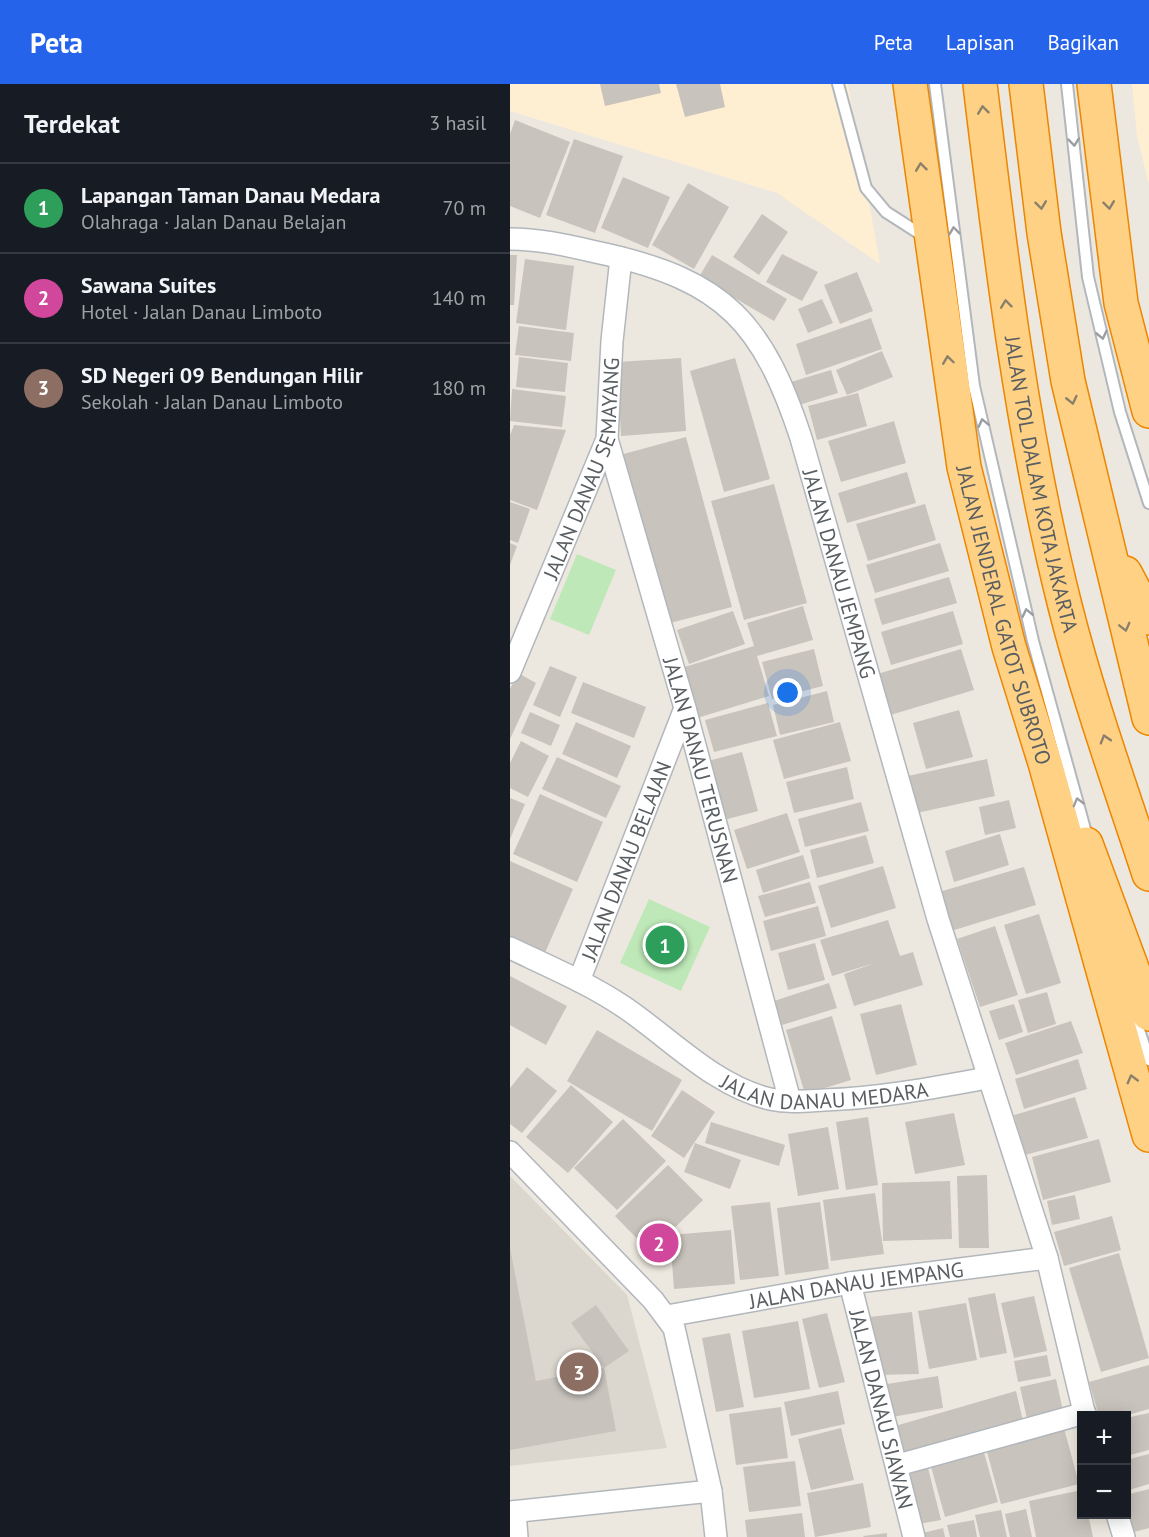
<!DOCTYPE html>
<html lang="id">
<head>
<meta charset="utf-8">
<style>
	body { margin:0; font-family:"PT Sans",sans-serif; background:#20242c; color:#f1f3f6 }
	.controls { position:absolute; right:18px; bottom:18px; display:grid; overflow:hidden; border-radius:0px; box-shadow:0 3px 15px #0003 }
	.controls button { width:54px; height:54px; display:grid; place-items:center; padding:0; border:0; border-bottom:2px solid #363941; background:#171b24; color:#f1f3f6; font:30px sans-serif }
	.you { position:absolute; left:278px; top:609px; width:21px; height:21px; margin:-15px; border:4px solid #fff; border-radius:50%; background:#1a73e8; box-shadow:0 0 0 9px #1a73e833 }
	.badge { display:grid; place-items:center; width:39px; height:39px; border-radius:50%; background:#2563eb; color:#fff; font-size:20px; font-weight:700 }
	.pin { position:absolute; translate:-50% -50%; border:3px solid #fff; box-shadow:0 2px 6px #0006 }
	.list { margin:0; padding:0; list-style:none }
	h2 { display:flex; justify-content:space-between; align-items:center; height:78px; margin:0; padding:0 24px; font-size:26px }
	h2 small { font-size:20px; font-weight:400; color:#9ea1a6 }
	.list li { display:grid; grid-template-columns:39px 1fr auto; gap:18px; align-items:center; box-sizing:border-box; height:90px; padding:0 24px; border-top:2px solid #363941 }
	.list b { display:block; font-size:22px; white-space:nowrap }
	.list p { margin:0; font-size:20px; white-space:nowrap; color:#9ea1a6 }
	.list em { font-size:20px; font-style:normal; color:#9ea1a6 }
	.map { position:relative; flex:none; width:639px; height:1453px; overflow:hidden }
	header { display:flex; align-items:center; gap:36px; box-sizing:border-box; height:84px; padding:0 30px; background:#2563eb; color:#fff }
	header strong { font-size:28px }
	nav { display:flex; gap:33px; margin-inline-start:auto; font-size:21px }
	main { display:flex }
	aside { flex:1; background:#171b24 }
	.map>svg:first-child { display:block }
	.commercial { fill:#ffefd2 }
	.education { fill:#dcd7ce }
	.grass { fill:#bee8b8 }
	.building { fill:#c8c3bc }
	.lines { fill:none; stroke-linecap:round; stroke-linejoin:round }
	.lane-casing { stroke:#b2b7bc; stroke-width:14 }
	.street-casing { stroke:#b2b7bc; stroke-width:24 }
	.highway-casing { stroke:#ec8600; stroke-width:36 }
	.lane { stroke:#fff; stroke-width:10 }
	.street { stroke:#fff; stroke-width:21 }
	.highway { stroke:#ffd184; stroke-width:33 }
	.oneway { stroke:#8a806c }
	.oneway2 { stroke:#9b9ea1 }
	.labels { text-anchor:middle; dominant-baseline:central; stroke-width:4.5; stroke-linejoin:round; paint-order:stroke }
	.street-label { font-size:21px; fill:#585e62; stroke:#fff }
</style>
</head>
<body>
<header>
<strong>Peta</strong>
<nav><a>Peta</a><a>Lapisan</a><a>Bagikan</a></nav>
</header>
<main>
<aside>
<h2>Terdekat<small>3 hasil</small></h2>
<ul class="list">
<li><span class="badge" style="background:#2e9e5b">1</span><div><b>Lapangan Taman Danau Medara</b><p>Olahraga · Jalan Danau Belajan</p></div><em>70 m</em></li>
<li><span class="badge" style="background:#d1479c">2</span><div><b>Sawana Suites</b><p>Hotel · Jalan Danau Limboto</p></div><em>140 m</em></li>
<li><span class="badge" style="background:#8d6e63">3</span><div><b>SD Negeri 09 Bendungan Hilir</b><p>Sekolah · Jalan Danau Limboto</p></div><em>180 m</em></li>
</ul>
</aside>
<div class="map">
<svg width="639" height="1453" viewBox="0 0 639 1453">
	<rect width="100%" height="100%" fill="#ede8df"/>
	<path class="commercial" d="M 0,0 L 338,0 L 370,180 L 267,109 L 0,27 Z
		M 622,0 L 639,0 L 639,100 L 627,52 Z"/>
	<path class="education" d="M 0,1092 L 117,1211 L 157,1364 L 0,1382 Z"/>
	<path class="grass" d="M 67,470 L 106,486 L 79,551 L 40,535 Z
		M 139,815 L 200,843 L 171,907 L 110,879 Z"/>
	<path class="building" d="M 90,0 L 149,0 L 151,9 L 95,22 Z
		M 166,0 L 210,0 L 215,23 L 175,33 Z
		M 5,36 L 60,58 L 30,134 L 0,122 L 0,50 Z
		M 64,55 L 113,72 L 85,149 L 36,131 Z
		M 113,93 L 160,113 L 138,164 L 91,144 Z
		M 178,99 L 219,123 L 184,185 L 142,161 Z
		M 252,130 L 278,148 L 249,191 L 223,173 Z
		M 272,170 L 308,188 L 292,217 L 256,198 Z
		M 0,171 L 7,171 L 4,221 L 0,221 Z
		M 202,171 L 277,215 L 264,237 L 189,193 Z
		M 15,175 L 64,182 L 56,246 L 6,239 Z
		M 347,188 L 363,227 L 330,240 L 314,201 Z
		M 312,215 L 323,239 L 298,249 L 288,225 Z
		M 361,234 L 372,265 L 296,291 L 286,260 Z
		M 9,242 L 64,249 L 61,277 L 5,271 Z
		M 372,267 L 383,293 L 337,311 L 326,286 Z
		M 9,273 L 58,279 L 55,308 L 6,303 Z
		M 171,274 L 176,347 L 111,352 L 107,278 Z
		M 225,274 L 260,395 L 214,408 L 180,287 Z
		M 321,286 L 328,309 L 289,321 L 281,298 Z
		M 2,305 L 56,312 L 52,343 L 0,337 Z
		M 348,309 L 357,342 L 307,356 L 298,322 Z
		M 384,337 L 396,379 L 331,398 L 318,357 Z
		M 4,341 L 56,346 L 27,426 L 0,416 L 0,351 Z
		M 176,353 L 222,523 L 156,540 L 110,371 Z
		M 397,388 L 406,419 L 337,439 L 328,409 Z
		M 264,400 L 297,519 L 234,536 L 201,417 Z
		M 0,418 L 20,425 L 8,459 L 0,456 Z
		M 415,420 L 426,456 L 358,477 L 346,440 Z
		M 0,459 L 7,462 L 0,481 Z
		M 430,459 L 439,487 L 365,509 L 356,481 Z
		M 439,493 L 447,519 L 372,541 L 364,515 Z
		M 293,522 L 303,556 L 247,572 L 259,612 L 184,635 L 168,585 L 244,562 L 237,539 Z
		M 223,527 L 235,560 L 179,580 L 167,546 Z
		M 443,527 L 453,560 L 381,581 L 371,548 Z
		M 304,565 L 313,602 L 262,615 L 252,578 Z
		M 451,565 L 464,606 L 377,632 L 364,591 Z
		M 40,582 L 67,593 L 50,633 L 23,621 Z
		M 8,589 L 26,599 L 0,655 L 0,605 Z
		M 73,598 L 136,623 L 124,654 L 61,629 Z
		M 317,607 L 324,638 L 270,651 L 263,621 Z
		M 258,619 L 267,652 L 204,668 L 195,636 Z
		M 449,626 L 463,673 L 416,685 L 403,639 Z
		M 20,628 L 50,641 L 41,662 L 11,649 Z
		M 66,638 L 121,662 L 107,694 L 52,670 Z
		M 330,638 L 341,677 L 274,695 L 263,656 Z
		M 11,657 L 39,672 L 18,713 L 0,704 L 0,679 Z
		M 232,668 L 248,727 L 214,736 L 198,677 Z
		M 47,673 L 111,702 L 96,734 L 32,705 Z
		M 477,675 L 485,712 L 402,730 L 393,693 Z
		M 337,683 L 344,715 L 284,729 L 276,698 Z
		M 30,710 L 93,738 L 67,798 L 3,770 Z
		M 0,714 L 15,720 L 0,755 Z
		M 499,716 L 506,744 L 475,751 L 469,723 Z
		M 351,718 L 359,747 L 295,763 L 288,735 Z
		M 277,729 L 290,768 L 237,785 L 224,746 Z
		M 490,750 L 499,781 L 444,798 L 435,767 Z
		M 356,751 L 364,779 L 307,794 L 300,766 Z
		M 293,771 L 300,794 L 253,809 L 246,786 Z
		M 0,777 L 63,805 L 34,871 L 0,855 Z
		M 373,782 L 386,824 L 321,844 L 308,802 Z
		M 514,783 L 526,821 L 441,847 L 429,808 Z
		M 300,798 L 306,819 L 255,833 L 248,812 Z
		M 308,822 L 316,852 L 261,867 L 253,837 Z
		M 529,830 L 551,899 L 516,910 L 494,841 Z
		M 378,836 L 390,872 L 403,868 L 413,901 L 344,922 L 334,890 L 365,879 L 322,892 L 310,856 Z
		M 485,842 L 508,911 L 470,923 L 447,855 Z
		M 305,859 L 315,896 L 278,906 L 268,869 Z
		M 0,892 L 57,922 L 36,961 L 0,941 Z
		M 319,899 L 327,924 L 272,941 L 264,917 Z
		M 537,908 L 546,940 L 518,949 L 508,916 Z
		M 391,920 L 407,981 L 366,991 L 350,930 Z
		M 504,920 L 513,948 L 489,956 L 479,927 Z
		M 322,932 L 341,996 L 295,1010 L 276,946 Z
		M 561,937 L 573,969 L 506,991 L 495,959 Z
		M 87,946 L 172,996 L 142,1047 L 57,997 Z
		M 568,975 L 577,1005 L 514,1025 L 505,995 Z
		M 17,983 L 47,1007 L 12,1049 L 0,1040 L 0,1004 Z
		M 61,1001 L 103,1038 L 58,1089 L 16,1053 Z
		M 172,1006 L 205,1028 L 174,1074 L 141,1052 Z
		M 565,1013 L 578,1054 L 515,1071 L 504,1031 Z
		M 444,1029 L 455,1081 L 405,1090 L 395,1038 Z
		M 358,1033 L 368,1101 L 336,1106 L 326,1038 Z
		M 113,1035 L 156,1077 L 107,1126 L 64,1084 Z
		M 201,1038 L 275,1061 L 269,1082 L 195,1059 Z
		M 318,1043 L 329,1105 L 288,1112 L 278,1050 Z
		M 589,1055 L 601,1098 L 533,1116 L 522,1073 Z
		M 185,1059 L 231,1076 L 220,1105 L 174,1088 Z
		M 158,1081 L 193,1116 L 140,1168 L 105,1132 Z
		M 477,1091 L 479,1164 L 449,1164 L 447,1092 Z
		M 440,1097 L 442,1155 L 373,1157 L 372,1099 Z
		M 365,1109 L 374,1170 L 321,1177 L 313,1116 Z
		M 565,1111 L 570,1135 L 542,1141 L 537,1117 Z
		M 260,1118 L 269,1192 L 230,1196 L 221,1122 Z
		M 310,1118 L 319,1185 L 275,1191 L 267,1124 Z
		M 602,1132 L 611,1166 L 554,1182 L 544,1148 Z
		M 221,1146 L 225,1200 L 164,1205 L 160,1151 Z
		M 0,1164 L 26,1297 L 94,1284 L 61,1239 L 86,1221 L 119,1267 L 94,1284 L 106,1347 L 0,1366 Z
		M 609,1169 L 639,1274 L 591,1288 L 559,1184 Z
		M 485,1209 L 497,1269 L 470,1274 L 458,1214 Z
		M 524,1212 L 537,1267 L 504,1274 L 491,1219 Z
		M 456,1219 L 467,1276 L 419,1285 L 408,1227 Z
		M 402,1228 L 409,1290 L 366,1291 L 351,1234 Z
		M 317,1229 L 335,1298 L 309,1304 L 292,1235 Z
		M 288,1237 L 300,1305 L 244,1314 L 232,1247 Z
		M 220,1249 L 234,1323 L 206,1328 L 192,1254 Z
		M 537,1271 L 541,1292 L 508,1298 L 504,1277 Z
		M 639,1281 L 639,1325 L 614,1332 L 589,1332 L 579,1298 Z
		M 428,1292 L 433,1324 L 382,1333 L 377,1300 Z
		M 546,1295 L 553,1327 L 517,1335 L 510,1303 Z
		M 328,1307 L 335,1340 L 281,1352 L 274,1318 Z
		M 506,1307 L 513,1337 L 391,1368 L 385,1342 Z
		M 271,1323 L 278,1374 L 226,1381 L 219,1330 Z
		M 639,1329 L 639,1366 L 616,1372 L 616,1334 Z
		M 331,1344 L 344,1396 L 301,1406 L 288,1355 Z
		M 554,1344 L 569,1400 L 491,1420 L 476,1364 Z
		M 473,1365 L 488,1418 L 435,1433 L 420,1379 Z
		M 639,1370 L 639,1400 L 616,1407 L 616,1376 Z
		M 285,1377 L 291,1422 L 239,1428 L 233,1383 Z
		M 418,1384 L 431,1436 L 409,1440 L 397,1387 Z
		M 353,1399 L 361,1443 L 305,1453 L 297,1409 Z
		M 639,1405 L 639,1444 L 613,1451 L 616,1411 Z
		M 572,1406 L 572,1430 L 578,1430 L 583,1453 L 526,1453 L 519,1417 Z
		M 516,1425 L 522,1453 L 500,1453 L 495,1430 Z
		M 491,1426 L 497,1453 L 470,1453 L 465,1431 Z
		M 292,1429 L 295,1453 L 237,1453 L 235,1436 Z
		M 464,1436 L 467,1453 L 440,1453 L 437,1441 Z
		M 433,1444 L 435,1453 L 414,1453 L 413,1449 Z
		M 377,1449 L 377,1453 L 354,1453 L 353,1452 Z"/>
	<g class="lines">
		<g class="lane-casing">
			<path id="lane" d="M 328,0 L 356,104 L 376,128 L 415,153
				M 425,0 L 464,302 L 523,557 L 578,756
				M 557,0 L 578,193 L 610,328 L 639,419
				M 623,928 L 639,976"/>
		</g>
		<g class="street-casing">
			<g id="street">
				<path id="s1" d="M 0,155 C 33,155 63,163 95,170 C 215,197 253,239 291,354 L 428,835 L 537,1174 L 575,1332"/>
				<path id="s2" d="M 97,355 L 175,624 L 280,1017"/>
				<path id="s3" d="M 0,588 L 97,355 L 102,257 L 111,174"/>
				<path id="s4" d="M 0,864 C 38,882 78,899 114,923 C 160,954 204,1002 260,1015 C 278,1019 296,1017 314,1016 C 371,1014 422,1004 477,994"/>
				<path id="s5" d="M 69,897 L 175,624"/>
				<path d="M 0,1068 L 143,1216 L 164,1244 L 201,1407 L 206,1453"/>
				<path id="s6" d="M 340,1199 L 404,1453"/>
				<path id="s7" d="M 157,1232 L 340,1199 L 537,1174"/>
				<path d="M 388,1381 L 575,1329"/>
				<path d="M 0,1428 L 201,1407"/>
				<path d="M 5,1428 L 7,1453"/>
				<path d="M 607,1430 L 614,1453"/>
			</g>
		</g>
		<g class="highway-casing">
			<g id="highway">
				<path id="s8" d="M 400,0 L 454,383 L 499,563 L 535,679 L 639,1051"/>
				<path id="s9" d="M 470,0 C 491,176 512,351 555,522 C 578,613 610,702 639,790"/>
				<path d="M 516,0 L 534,149 L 558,297 L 639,634"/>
				<path d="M 584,0 L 611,219 L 639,327"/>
				<path d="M 615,489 L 639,534"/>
				<path d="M 576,760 L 639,930"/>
			</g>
		</g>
		<use href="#lane" class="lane"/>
		<use href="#street" class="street"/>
		<use href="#highway" class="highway"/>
	</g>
	<defs><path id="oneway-chevron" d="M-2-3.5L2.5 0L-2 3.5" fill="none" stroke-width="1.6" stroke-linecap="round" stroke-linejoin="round" transform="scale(1.5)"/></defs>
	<g class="oneway">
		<use href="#oneway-chevron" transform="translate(473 26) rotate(-97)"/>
		<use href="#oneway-chevron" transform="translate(411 83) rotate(-97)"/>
		<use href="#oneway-chevron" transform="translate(531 121) rotate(83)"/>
		<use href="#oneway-chevron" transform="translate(599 121) rotate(83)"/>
		<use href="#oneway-chevron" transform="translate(496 220) rotate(-97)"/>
		<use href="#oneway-chevron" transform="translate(438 276) rotate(-98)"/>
		<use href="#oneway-chevron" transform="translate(562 316) rotate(77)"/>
		<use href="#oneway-chevron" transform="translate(615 543) rotate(76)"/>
		<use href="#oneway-chevron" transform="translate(595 655) rotate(-107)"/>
		<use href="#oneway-chevron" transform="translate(622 995) rotate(-105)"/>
	</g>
	<g class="oneway2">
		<use href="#oneway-chevron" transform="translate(564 58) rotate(84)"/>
		<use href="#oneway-chevron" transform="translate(444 147) rotate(-97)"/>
		<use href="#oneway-chevron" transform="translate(592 251) rotate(77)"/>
		<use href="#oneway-chevron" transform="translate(473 339) rotate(-103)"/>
		<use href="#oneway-chevron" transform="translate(517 529) rotate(-103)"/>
		<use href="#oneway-chevron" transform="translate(568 718) rotate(-105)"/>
	</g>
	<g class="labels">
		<g class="street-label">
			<text stroke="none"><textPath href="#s3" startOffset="218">JALAN DANAU SEMAYANG</textPath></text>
			<text stroke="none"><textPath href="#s9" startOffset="405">JALAN TOL DALAM KOTA JAKARTA</textPath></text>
			<text stroke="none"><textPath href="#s1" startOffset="524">JALAN DANAU JEMPANG</textPath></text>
			<text stroke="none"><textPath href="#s8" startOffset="540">JALAN JENDERAL GATOT SUBROTO</textPath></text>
			<text stroke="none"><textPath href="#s2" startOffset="344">JALAN DANAU TERUSNAN</textPath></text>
			<text stroke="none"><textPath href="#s5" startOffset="129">JALAN DANAU BELAJAN</textPath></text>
			<text stroke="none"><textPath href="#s4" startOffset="356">JALAN DANAU MEDARA</textPath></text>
			<text stroke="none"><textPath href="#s7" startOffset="192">JALAN DANAU JEMPANG</textPath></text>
			<text stroke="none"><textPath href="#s6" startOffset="130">JALAN DANAU SIAWAN</textPath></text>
		</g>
	</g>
</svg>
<div class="controls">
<button>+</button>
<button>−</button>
</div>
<div class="you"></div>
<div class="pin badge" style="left:155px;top:861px;background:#2e9e5b">1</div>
<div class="pin badge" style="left:149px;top:1159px;background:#d1479c">2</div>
<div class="pin badge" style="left:69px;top:1288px;background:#8d6e63">3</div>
</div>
</main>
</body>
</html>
